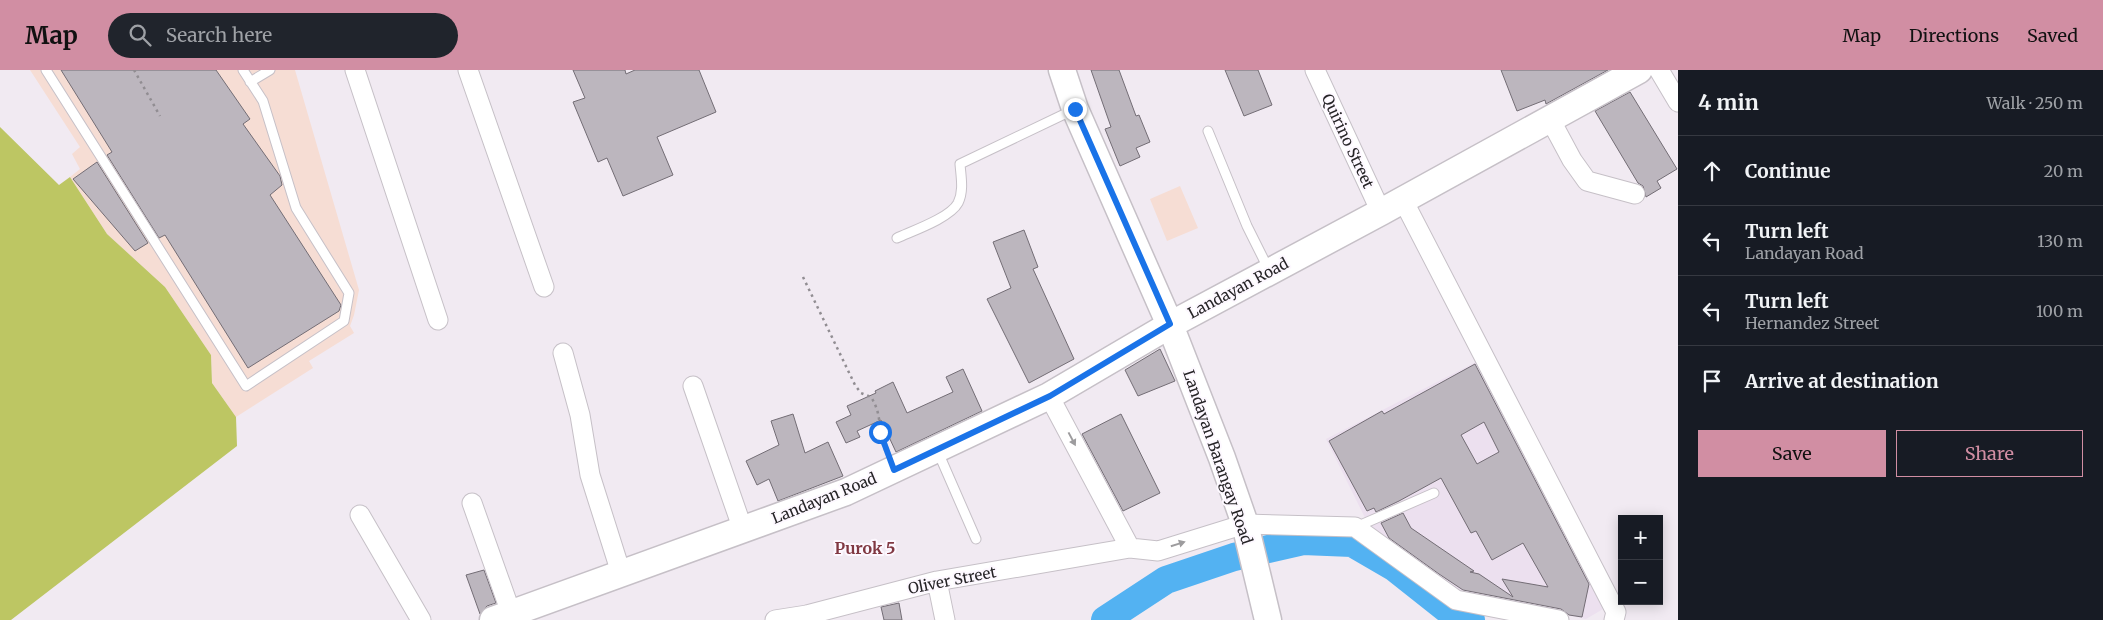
<!DOCTYPE html>
<html lang="en">
<head>
<meta charset="utf-8">
<style>
	body { margin:0; font-family:Merriweather,serif; background:#20242c; color:#f1f3f6 }
	.controls { position:absolute; right:15px; bottom:15px; display:grid; overflow:hidden; border-radius:0px; box-shadow:0 2px 12px #0003 }
	.controls button { width:45px; height:45px; display:grid; place-items:center; padding:0; border:0; border-bottom:1px solid #363941; background:#171b24; color:#f1f3f6; font:25px sans-serif }
	.stop { position:absolute; width:15px; height:15px; margin:-11px; border:4px solid #1a73e8; border-radius:50%; background:#fff }
	.stop.end { background:#1a73e8; border-color:#fff; box-shadow:0 1px 5px #0008 }
	.list { margin:0; padding:0; list-style:none }
	h2 { display:flex; justify-content:space-between; align-items:center; height:65px; margin:0; padding:0 20px; font-size:21px }
	h2 small { font-size:16px; font-weight:400; color:#9ea1a6 }
	.list li { display:grid; grid-template-columns:32px 1fr auto; gap:15px; align-items:center; box-sizing:border-box; height:70px; padding:0 20px; border-top:1px solid #363941 }
	.list b { display:block; font-size:19px; white-space:nowrap }
	.list p { margin:0; font-size:16px; white-space:nowrap; color:#9ea1a6 }
	.list em { font-size:16px; font-style:normal; color:#9ea1a6 }
	.actions { display:flex; gap:10px; padding:15px 20px }
	.actions a { flex:1; padding:11px 0; border:1px solid #d18ea3; border-radius:0px; text-align:center; font-size:18px; color:#d18ea3 }
	.actions .main { background:#d18ea3; color:#111 }
	.icon { flex:none; width:28px; height:28px; fill:none; stroke:currentColor; stroke-width:2; stroke-linecap:round; stroke-linejoin:round }
	.map { position:relative; flex:none; width:1678px; height:550px; overflow:hidden }
	header { display:flex; align-items:center; gap:30px; box-sizing:border-box; height:70px; padding:0 25px; background:#d18ea3; color:#111 }
	header strong { font-size:24px }
	nav { display:flex; gap:28px; margin-inline-start:auto; font-size:18px }
	.search { width:350px; height:45px; background:#20242c; display:flex; align-items:center; gap:12px; box-sizing:border-box; padding:0 18px; border-radius:28px; color:#9ea1a6; font-size:19px }
	main { display:flex }
	aside { flex:1; background:#171b24 }
	.map>svg:first-child { display:block }
	.commercial { fill:#f6ddd4 }
	.built { fill:#ece0ef }
	.green { fill:#bdc663 }
	.lines { fill:none; stroke-linecap:round; stroke-linejoin:round }
	.river { stroke:#53b2f2; stroke-width:28 }
	.building { fill:#bcb6be; stroke:#736d75; fill-rule:evenodd }
	.lane-casing { stroke:#c6c0c7; stroke-width:11 }
	.street-casing { stroke:#c6c0c7; stroke-width:21 }
	.secondary-casing { stroke:#c6c0c7; stroke-width:29 }
	.path { stroke:#918d92; stroke-width:2.5; stroke-dasharray:2.5 4; stroke-linecap:butt }
	.lane { stroke:#fff; stroke-width:9 }
	.street { stroke:#fff; stroke-width:19 }
	.secondary { stroke:#fff; stroke-width:26 }
	.oneway { fill:#9d9c9e }
	.route { stroke:#1a73e8; stroke-width:6 }
	.labels { text-anchor:middle; dominant-baseline:central; stroke-width:4; stroke-linejoin:round; paint-order:stroke }
	.street-label { font-size:15px; fill:#262427; stroke:#fdf8ff }
	.neighbourhood-label { font-size:16px; font-weight:bold; fill:#803842; stroke:#fdf8ff }
</style>
</head>
<body>
<header>
<strong>Map</strong>
<div class="search"><svg class="icon" aria-label="search" viewBox="0 0 24 24"><circle cx="10" cy="10" r="6"/><path d="M15 15l6 6"/></svg>Search here</div>
<nav><a>Map</a><a>Directions</a><a>Saved</a></nav>
</header>
<main>
<div class="map">
<svg width="1678" height="550" viewBox="0 0 1678 550">
	<rect width="100%" height="100%" fill="#f1eaf2"/>
	<path class="commercial" d="M 30,0 L 295,0 L 359,220 L 354,245 L 350,256 L 354,263 L 309,291 L 313,298 L 236,347 L 212,313 L 211,285 L 165,217 L 107,164 L 70,107 L 80,99 L 72,84 L 80,77 Z
		M 1180,116 L 1198,158 L 1167,171 L 1150,129 Z"/>
	<path class="built" d="M 1476,292 L 1610,535 L 1586,549 L 1460,524 L 1373,464 L 1326,369 Z"/>
	<path class="green" d="M 0,57 L 59,115 L 70,107 L 107,164 L 165,217 L 211,285 L 212,313 L 236,347 L 237,376 L 11,550 L 0,550 Z"/>
	<g class="lines">
		<path class="river" d="M 1105,550 L 1166,510 L 1234,487 L 1303,471 L 1352,473 L 1395,498 L 1448,540 L 1471,550"/>
	</g>
	<path class="building" d="M 61,0 L 216,0 L 250,49 L 243,54 L 280,106 L 282,115 L 270,125 L 341,235 L 339,241 L 248,298 L 165,165 L 159,168 L 107,85 L 112,82 Z
		M 573,0 L 625,0 L 626,4 L 635,0 L 699,0 L 716,42 L 657,67 L 673,105 L 623,126 L 607,88 L 598,92 L 573,32 L 585,28 Z
		M 1091,0 L 1119,0 L 1136,46 L 1139,45 L 1150,72 L 1136,78 L 1140,87 L 1120,96 L 1105,59 L 1111,57 Z
		M 1225,0 L 1258,0 L 1272,35 L 1244,46 Z
		M 1501,0 L 1608,0 L 1546,34 L 1545,30 L 1517,41 Z
		M 1630,22 L 1677,99 L 1657,111 L 1661,118 L 1646,127 L 1643,116 L 1638,113 L 1595,41 Z
		M 97,92 L 148,173 L 135,181 L 73,109 Z
		M 1024,160 L 1038,197 L 1033,199 L 1074,289 L 1029,313 L 987,229 L 1011,218 L 993,172 Z
		M 1160,279 L 1175,311 L 1138,326 L 1125,300 Z
		M 1475,294 L 1589,514 L 1582,547 L 1569,545 L 1561,539 L 1463,520 L 1439,504 L 1389,468 L 1381,453 L 1403,443 L 1411,458 L 1474,501 L 1470,502 L 1479,504 L 1513,527 L 1502,509 L 1548,517 L 1523,473 L 1492,490 L 1476,461 L 1471,463 L 1441,408 L 1399,431 L 1376,442 L 1374,438 L 1367,441 L 1329,371 L 1382,341 L 1384,344 ZM 1484,352 L 1499,382 L 1477,394 L 1461,365 Z
		M 963,299 L 982,341 L 896,382 L 881,350 L 857,361 L 860,367 L 846,373 L 836,352 L 851,345 L 847,336 L 876,323 L 875,321 L 893,312 L 907,343 L 953,322 L 946,307 Z
		M 793,344 L 805,383 L 828,372 L 843,406 L 778,431 L 769,409 L 757,415 L 746,391 L 779,375 L 771,351 Z
		M 1121,344 L 1160,423 L 1123,441 L 1082,364 Z
		M 484,500 L 496,533 L 487,536 L 480,544 L 466,505 Z
		M 899,533 L 902,550 L 884,550 L 881,537 Z"/>
	<g class="lines">
		<g class="lane-casing">
			<path id="lane" d="M 46,0 L 246,316 L 344,251 L 349,223 L 296,138 L 263,31 L 243,0
				M 250,12 L 270,0
				M 1208,61 L 1247,156 L 1269,200
				M 897,168 C 912,161 950,148 958,133 C 964,121 961,107 960,94 L 1073,40
				M 938,382 L 976,469
				M 1356,457 L 1434,423"/>
		</g>
		<g class="street-casing">
			<path id="street" d="M 355,0 L 438,250
				M 468,0 L 544,217
				M 1315,0 L 1381,142
				M 1659,0 L 1678,32
				M 1550,49 L 1572,90 L 1587,111 L 1635,124
				M 1403,130 L 1616,542 L 1614,550
				M 563,283 L 580,345 L 590,405 L 621,503
				M 693,316 L 743,460
				M 1049,326 L 1130,478
				M 472,433 L 511,543
				M 360,445 L 421,550
				M 937,511 L 945,550
				M 775,550 L 807,545 L 937,511 L 1130,478 L 1158,481 L 1245,454 L 1355,457 L 1456,530 L 1559,550"/>
		</g>
		<g class="secondary-casing">
			<path id="secondary" d="M 1062,0 L 1075,39 L 1170,255 L 1222,388 L 1245,454 L 1268,550
				M 493,550 L 846,422 L 1049,326 L 1170,255 L 1381,142 L 1639,0"/>
		</g>
		<path class="path" d="M 134,0 L 160,46
			M 803,207 L 855,315 L 861,323 L 871,327 C 884,348 876,359 885,380"/>
		<use href="#lane" class="lane"/>
		<use href="#street" class="street"/>
		<use href="#secondary" class="secondary"/>
	</g>
	<defs><path id="oneway-solid" d="M-6-.8H1V-3.2L6.5 0L1 3.2V.8H-6Z" transform="scale(1.25)"/></defs>
	<g class="oneway">
		<use href="#oneway-solid" transform="translate(1072 369) rotate(62)"/>
		<use href="#oneway-solid" transform="translate(1178 474) rotate(-17)"/>
	</g>
	<g class="lines">
		<path class="route" d="M 880,362 L 894,400 L 1050,326 L 1170,254 L 1075,39"/>
	</g>
	<g class="labels">
		<g class="street-label">
			<text transform="translate(1348 71) rotate(65)">Quirino Street</text>
			<text transform="translate(1238 218) rotate(-28)">Landayan Road</text>
			<text transform="translate(1218 387) rotate(71)">Landayan Barangay Road</text>
			<text transform="translate(824 428) rotate(-22)">Landayan Road</text>
			<text transform="translate(952 510) rotate(-11)">Oliver Street</text>
		</g>
		<g class="neighbourhood-label">
			<text x="865" y="478">Purok 5</text>
		</g>
	</g>
</svg>
<div class="controls">
<button>+</button>
<button>−</button>
</div>
<div class="stop" style="left:880px;top:362px"></div>
<div class="stop end" style="left:1075px;top:39px"></div>
</div>
<aside>
<h2>4 min<small>Walk · 250 m</small></h2>
<ul class="list">
<li><svg class="icon" aria-label="ahead" viewBox="0 0 24 24"><path d="M12 20V5M6 11l6-6 6 6"/></svg><div><b>Continue</b></div><em>20 m</em></li>
<li><svg class="icon" aria-label="left" viewBox="0 0 24 24"><path d="M17 20v-9H6M10 6l-5 5 5 5"/></svg><div><b>Turn left</b><p>Landayan Road</p></div><em>130 m</em></li>
<li><svg class="icon" aria-label="left" viewBox="0 0 24 24"><path d="M17 20v-9H6M10 6l-5 5 5 5"/></svg><div><b>Turn left</b><p>Hernandez Street</p></div><em>100 m</em></li>
<li><svg class="icon" aria-label="arrive" viewBox="0 0 24 24"><path d="M6 21V4h12l-3 4 3 4H6"/></svg><div><b>Arrive at destination</b></div></li>
</ul>
<div class="actions"><a class="main">Save</a><a>Share</a></div>
</aside>
</main>
</body>
</html>
